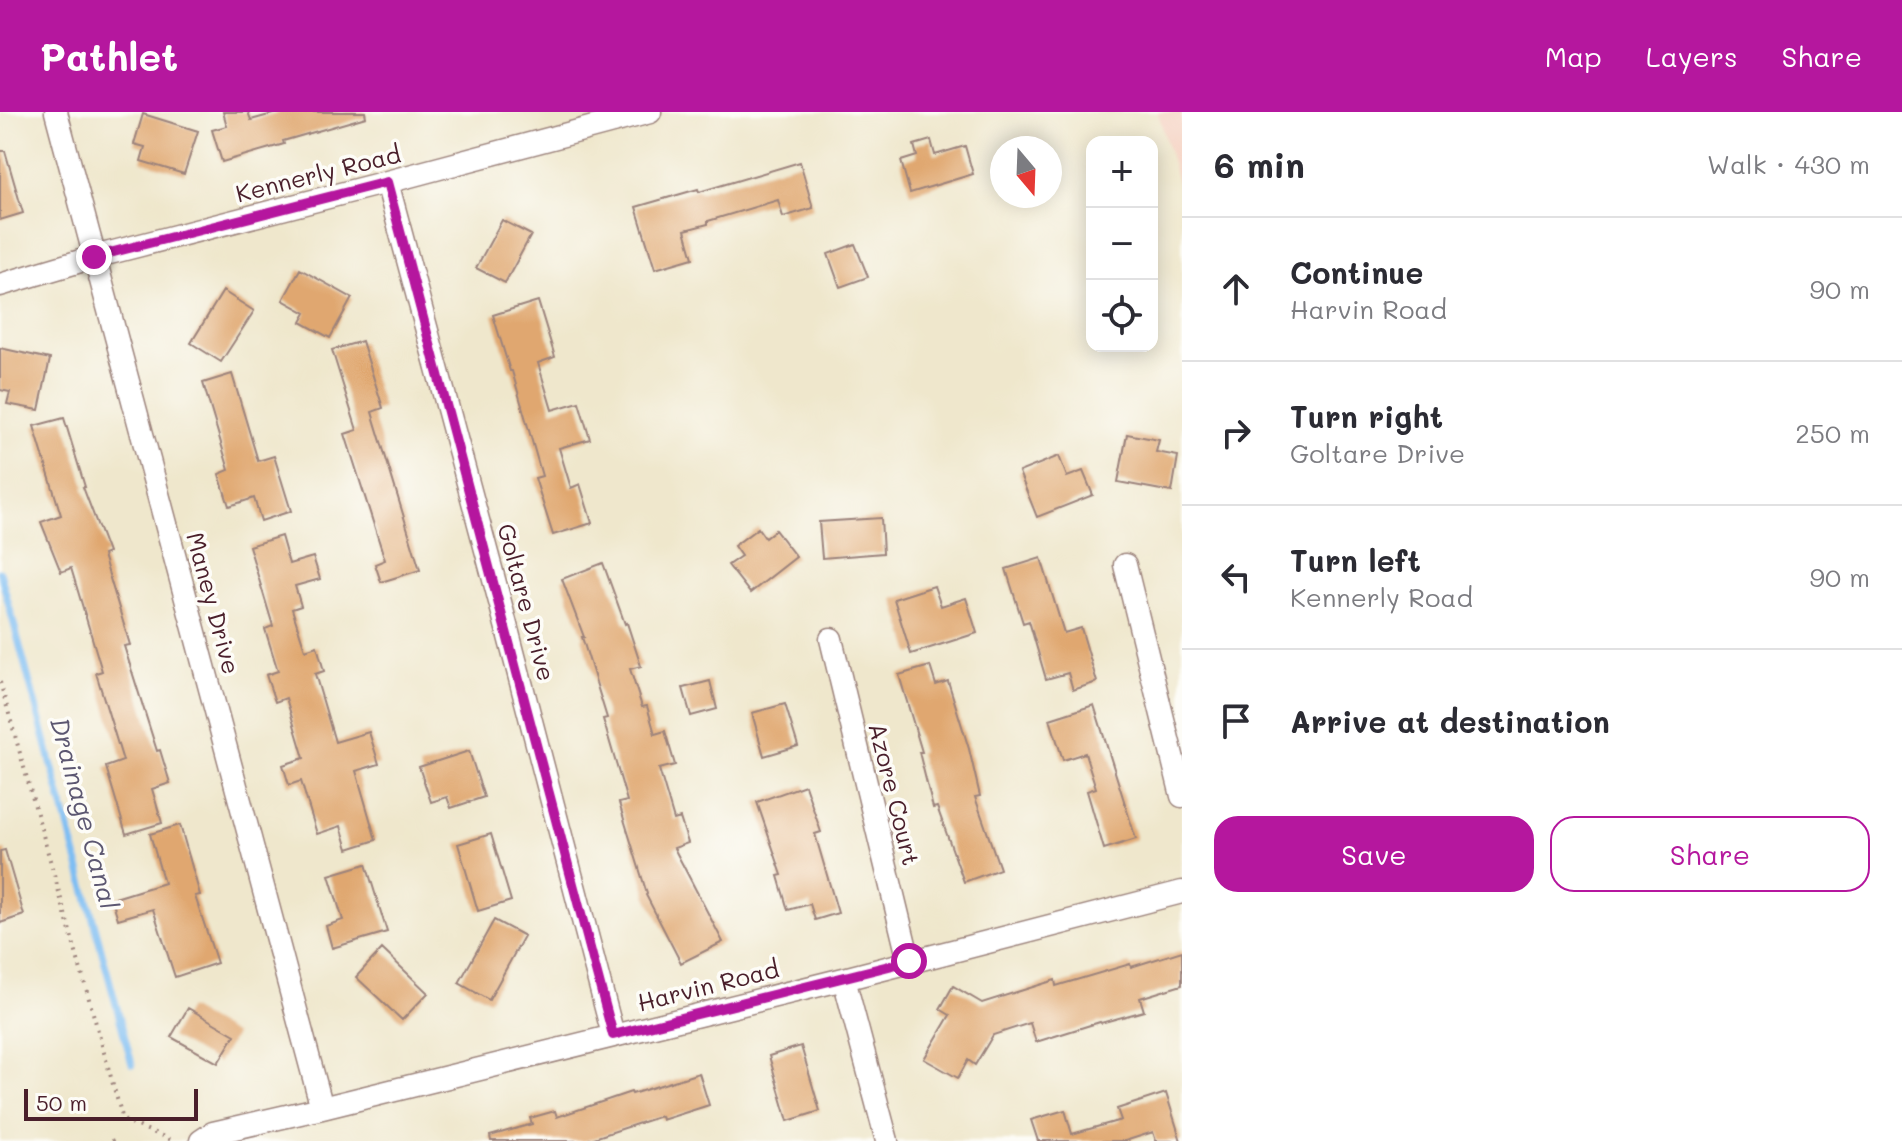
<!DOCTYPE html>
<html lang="en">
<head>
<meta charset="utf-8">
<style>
	body { margin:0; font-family:Mali,sans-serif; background:#f2f2f3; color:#2b2b33 }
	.controls { position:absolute; right:24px; top:24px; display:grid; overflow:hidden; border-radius:16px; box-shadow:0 4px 20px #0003 }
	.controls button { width:72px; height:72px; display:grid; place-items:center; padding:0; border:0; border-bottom:2px solid #e1e1e2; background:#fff; color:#2b2b33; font:40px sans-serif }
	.compass { position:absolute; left:990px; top:24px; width:72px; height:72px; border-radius:50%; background:#fff; box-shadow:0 4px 20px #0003; rotate:161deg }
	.scale { position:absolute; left:24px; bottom:20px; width:174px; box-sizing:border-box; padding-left:8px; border:4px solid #4a1f2b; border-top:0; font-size:22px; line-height:28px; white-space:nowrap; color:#4a1f2b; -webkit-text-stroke:6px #fdfcf7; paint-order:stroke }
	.stop { position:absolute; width:24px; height:24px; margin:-18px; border:6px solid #b5179e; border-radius:50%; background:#fff }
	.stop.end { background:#b5179e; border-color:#fff; box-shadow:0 2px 8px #0008 }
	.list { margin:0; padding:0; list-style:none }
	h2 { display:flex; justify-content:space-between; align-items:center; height:104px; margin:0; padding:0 32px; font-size:34px }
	h2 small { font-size:26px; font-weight:400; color:#7c7c81 }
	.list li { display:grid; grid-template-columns:52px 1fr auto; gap:24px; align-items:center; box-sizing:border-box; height:144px; padding:0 32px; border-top:2px solid #e1e1e2 }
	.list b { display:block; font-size:30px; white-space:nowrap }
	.list p { margin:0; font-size:26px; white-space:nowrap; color:#7c7c81 }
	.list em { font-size:26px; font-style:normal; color:#7c7c81 }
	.actions { display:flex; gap:16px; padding:24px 32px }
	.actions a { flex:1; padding:18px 0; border:2px solid #b5179e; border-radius:24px; text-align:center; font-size:28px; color:#b5179e }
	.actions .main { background:#b5179e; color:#fff }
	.icon { flex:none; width:44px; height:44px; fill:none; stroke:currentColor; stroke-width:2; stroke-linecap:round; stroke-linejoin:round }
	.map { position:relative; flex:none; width:1182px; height:1029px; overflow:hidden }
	header { display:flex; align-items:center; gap:48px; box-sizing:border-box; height:112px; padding:0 40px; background:#b5179e; color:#fff }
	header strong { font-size:38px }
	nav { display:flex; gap:44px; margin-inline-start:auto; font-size:28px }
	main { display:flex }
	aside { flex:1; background:#fff }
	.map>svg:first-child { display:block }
	.built { fill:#f5d2c2 }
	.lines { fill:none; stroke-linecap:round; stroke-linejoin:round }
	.stream { stroke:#7ebef3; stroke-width:7 }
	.building { fill:#e0a76f }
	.minor-casing { stroke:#9c837c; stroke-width:25 }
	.path { stroke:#9c837c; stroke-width:4; stroke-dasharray:2 6; stroke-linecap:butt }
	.minor { stroke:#fff; stroke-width:22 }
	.route { stroke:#b5179e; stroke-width:10 }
	.labels { text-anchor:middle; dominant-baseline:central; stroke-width:7; stroke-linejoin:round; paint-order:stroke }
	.street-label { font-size:24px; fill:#4a1f2b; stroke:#fdfcf7 }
	.water-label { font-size:26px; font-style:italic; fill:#5c5771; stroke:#fdfcf7 }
</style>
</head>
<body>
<header>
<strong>Pathlet</strong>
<nav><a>Map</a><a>Layers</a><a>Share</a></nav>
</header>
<main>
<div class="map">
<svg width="1182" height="1029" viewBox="0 0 1182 1029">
	<rect width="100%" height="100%" fill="#fdfcf7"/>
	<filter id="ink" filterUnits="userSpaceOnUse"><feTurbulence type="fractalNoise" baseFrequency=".0125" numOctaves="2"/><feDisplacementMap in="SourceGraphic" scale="16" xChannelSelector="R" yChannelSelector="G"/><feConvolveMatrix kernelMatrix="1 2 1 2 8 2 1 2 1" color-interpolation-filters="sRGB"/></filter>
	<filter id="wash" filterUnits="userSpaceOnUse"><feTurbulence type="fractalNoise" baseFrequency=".006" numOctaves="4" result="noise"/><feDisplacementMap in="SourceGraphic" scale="32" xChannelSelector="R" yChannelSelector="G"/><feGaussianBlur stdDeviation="1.8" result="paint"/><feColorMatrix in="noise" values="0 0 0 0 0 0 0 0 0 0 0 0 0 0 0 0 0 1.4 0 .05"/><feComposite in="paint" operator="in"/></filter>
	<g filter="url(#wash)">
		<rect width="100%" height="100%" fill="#efe7cc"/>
		<path class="built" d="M 1158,0 L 1182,0 L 1182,88 Z"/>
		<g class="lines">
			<path class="stream" d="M 0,460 L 132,952"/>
		</g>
		<g id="blocks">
			<path class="building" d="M 223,0 L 248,0 L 251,8 L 280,0 L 365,0 L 366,5 L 283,29 L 284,32 L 222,50 L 212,18 L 227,14 Z
				M 143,2 L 198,19 L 184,62 L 141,49 L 145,35 L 134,32 Z
				M 931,28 L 935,43 L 965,34 L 973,62 L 910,81 L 901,49 L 917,44 L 914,33 Z
				M 0,39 L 5,39 L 23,101 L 0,108 Z
				M 800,50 L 813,96 L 783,105 L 778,88 L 708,109 L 708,112 L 685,118 L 693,146 L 655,157 L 636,95 L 698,77 L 699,80 Z
				M 502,108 L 531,123 L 505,171 L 476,156 Z
				M 855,132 L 868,165 L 840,175 L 828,142 Z
				M 300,157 L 352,186 L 330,226 L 301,210 L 306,201 L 283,188 Z
				M 223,179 L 254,199 L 221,250 L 191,231 Z
				M 538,189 L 555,245 L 538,251 L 552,298 L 579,290 L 590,327 L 559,336 L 571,376 L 580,372 L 592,411 L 553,423 L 535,366 L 542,364 L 512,259 L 510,259 L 493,203 Z
				M 362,229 L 383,296 L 372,300 L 420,458 L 381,470 L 375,452 L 385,448 L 345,322 L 357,318 L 332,238 Z
				M 0,236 L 50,247 L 39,298 L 7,292 L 10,280 L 0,278 Z
				M 232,262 L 258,349 L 274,344 L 291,399 L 261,409 L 254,386 L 229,394 L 219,362 L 229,358 L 203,271 Z
				M 64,306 L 85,375 L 83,375 L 108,441 L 103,443 L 130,533 L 124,534 L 157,639 L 160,638 L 170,671 L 152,677 L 162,711 L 126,722 L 106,655 L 123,649 L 96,561 L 102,559 L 71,456 L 61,460 L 41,410 L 61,403 L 34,314 Z
				M 1127,322 L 1159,328 L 1156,340 L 1178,344 L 1172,380 L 1118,370 Z
				M 1059,344 L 1067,365 L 1083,359 L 1093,383 L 1037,405 L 1019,360 Z
				M 881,406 L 883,441 L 822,446 L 819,410 Z
				M 758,416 L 765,426 L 775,418 L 796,445 L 750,481 L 728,453 L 741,444 L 734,434 Z
				M 281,424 L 289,452 L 313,445 L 320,467 L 295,474 L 301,494 L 292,497 L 305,538 L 317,534 L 324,559 L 315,562 L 335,630 L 369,620 L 379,652 L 356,659 L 376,728 L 348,737 L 341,714 L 317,722 L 301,669 L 289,673 L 283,653 L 304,646 L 286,586 L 275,590 L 266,563 L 278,559 L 265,517 L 273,514 L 249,434 Z
				M 1041,446 L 1064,521 L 1081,516 L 1097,570 L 1073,578 L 1068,561 L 1046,567 L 1029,509 L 1023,511 L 1006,457 Z
				M 603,451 L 625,512 L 627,511 L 641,554 L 630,557 L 642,595 L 647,594 L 655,622 L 665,619 L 675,653 L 659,657 L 674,708 L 680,706 L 688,731 L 674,736 L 723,830 L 681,851 L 646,783 L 647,782 L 619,691 L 627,689 L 603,607 L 607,606 L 582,525 L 584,525 L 562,467 Z
				M 934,474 L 941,494 L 966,486 L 977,521 L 911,542 L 894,487 Z
				M 930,554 L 936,573 L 948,569 L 969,637 L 980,684 L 975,685 L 1000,757 L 964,770 L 937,695 L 933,696 L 919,640 L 922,640 L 899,563 Z
				M 710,569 L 717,597 L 691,604 L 683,576 Z
				M 785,592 L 798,634 L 764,644 L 752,601 Z
				M 1094,593 L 1136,727 L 1104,737 L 1087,679 L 1096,676 L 1085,641 L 1063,648 L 1050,607 Z
				M 469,639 L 484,685 L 451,696 L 447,685 L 431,690 L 419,655 Z
				M 805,673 L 821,720 L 815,722 L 838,801 L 815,808 L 810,792 L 788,798 L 778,764 L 782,763 L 757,690 Z
				M 180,713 L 200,783 L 195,784 L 217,851 L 175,865 L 153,797 L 118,807 L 112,787 L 164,771 L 150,722 Z
				M 491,722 L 511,789 L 478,799 L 458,732 Z
				M 5,738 L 24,803 L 0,811 L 0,739 Z
				M 366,752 L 387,820 L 332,836 L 326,814 L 343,808 L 329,763 Z
				M 494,808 L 524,824 L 489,888 L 459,871 Z
				M 382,837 L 428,881 L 402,908 L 356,865 Z
				M 1182,839 L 1182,873 L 1140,886 L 1144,899 L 1101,911 L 1100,910 L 1036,930 L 1030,911 L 993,923 L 975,953 L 968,948 L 958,966 L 924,947 L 950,903 L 940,897 L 953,874 L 982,891 L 1055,868 L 1056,874 L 1130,852 L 1131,855 Z
				M 188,896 L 235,923 L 218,951 L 171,925 Z
				M 801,934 L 820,999 L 788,1009 L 769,944 Z
				M 699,961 L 709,993 L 662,1008 L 661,1004 L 585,1029 L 491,1029 L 490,1024 L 532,1012 L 530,1006 L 555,999 L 557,1005 L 631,980 L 632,982 Z
				M 1166,981 L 1181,1029 L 1156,1029 L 1153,1020 L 1125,1029 L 1038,1029 L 1031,1008 L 1065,998 L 1072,1022 L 1121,1008 L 1117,997 Z"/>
		</g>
	</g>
	<g filter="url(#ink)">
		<use href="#blocks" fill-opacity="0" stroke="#9c837c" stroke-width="2"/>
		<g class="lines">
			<g class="minor-casing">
				<path id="minor" d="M 56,0 L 322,996
					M 387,70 L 500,490 L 613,923
					M 0,173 L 94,145 L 387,70 L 650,0
					M 1125,453 L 1182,684
					M 831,527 L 909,849
					M 844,867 L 887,1029
					M 201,1029 L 213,1021 L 322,996 L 844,867 L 1182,780"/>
			</g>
			<path class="path" d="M 0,570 L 123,1008 L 174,1029
				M 112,1029 L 116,1027"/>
			<use href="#minor" class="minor"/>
		</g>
	</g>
	<g class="lines" filter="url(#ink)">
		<path class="route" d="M 94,145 L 387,70 L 613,923 L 909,849"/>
	</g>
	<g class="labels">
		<g class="street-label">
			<text transform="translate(318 61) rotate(-14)">Kennerly Road</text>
			<text transform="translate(527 490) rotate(75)">Goltare Drive</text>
			<text transform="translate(214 491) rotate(75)">Maney Drive</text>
			<text transform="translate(895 682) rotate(76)">Azore Court</text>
			<text transform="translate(708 873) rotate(-14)">Harvin Road</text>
		</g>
		<g class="water-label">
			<text transform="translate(85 701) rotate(75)">Drainage Canal</text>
		</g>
	</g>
</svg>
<div class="controls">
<button>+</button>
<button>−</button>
<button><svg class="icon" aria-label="locate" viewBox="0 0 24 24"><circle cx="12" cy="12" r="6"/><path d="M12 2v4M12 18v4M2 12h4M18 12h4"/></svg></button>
</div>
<svg class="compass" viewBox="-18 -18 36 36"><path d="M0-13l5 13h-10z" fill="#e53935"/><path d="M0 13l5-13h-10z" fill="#7c7c81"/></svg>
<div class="scale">50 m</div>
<div class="stop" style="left:909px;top:849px"></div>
<div class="stop end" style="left:94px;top:145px"></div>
</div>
<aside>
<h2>6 min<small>Walk · 430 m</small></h2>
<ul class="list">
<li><svg class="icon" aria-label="ahead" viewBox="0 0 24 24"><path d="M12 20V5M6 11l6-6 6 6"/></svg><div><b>Continue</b><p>Harvin Road</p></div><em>90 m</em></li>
<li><svg class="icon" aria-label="right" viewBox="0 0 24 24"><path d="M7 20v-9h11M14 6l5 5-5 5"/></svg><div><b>Turn right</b><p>Goltare Drive</p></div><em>250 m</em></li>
<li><svg class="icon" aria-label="left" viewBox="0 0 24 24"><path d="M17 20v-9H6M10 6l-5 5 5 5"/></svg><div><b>Turn left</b><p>Kennerly Road</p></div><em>90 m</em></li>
<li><svg class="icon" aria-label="arrive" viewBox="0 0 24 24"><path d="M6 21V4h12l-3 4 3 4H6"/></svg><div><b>Arrive at destination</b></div></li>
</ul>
<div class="actions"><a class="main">Save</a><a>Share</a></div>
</aside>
</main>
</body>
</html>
